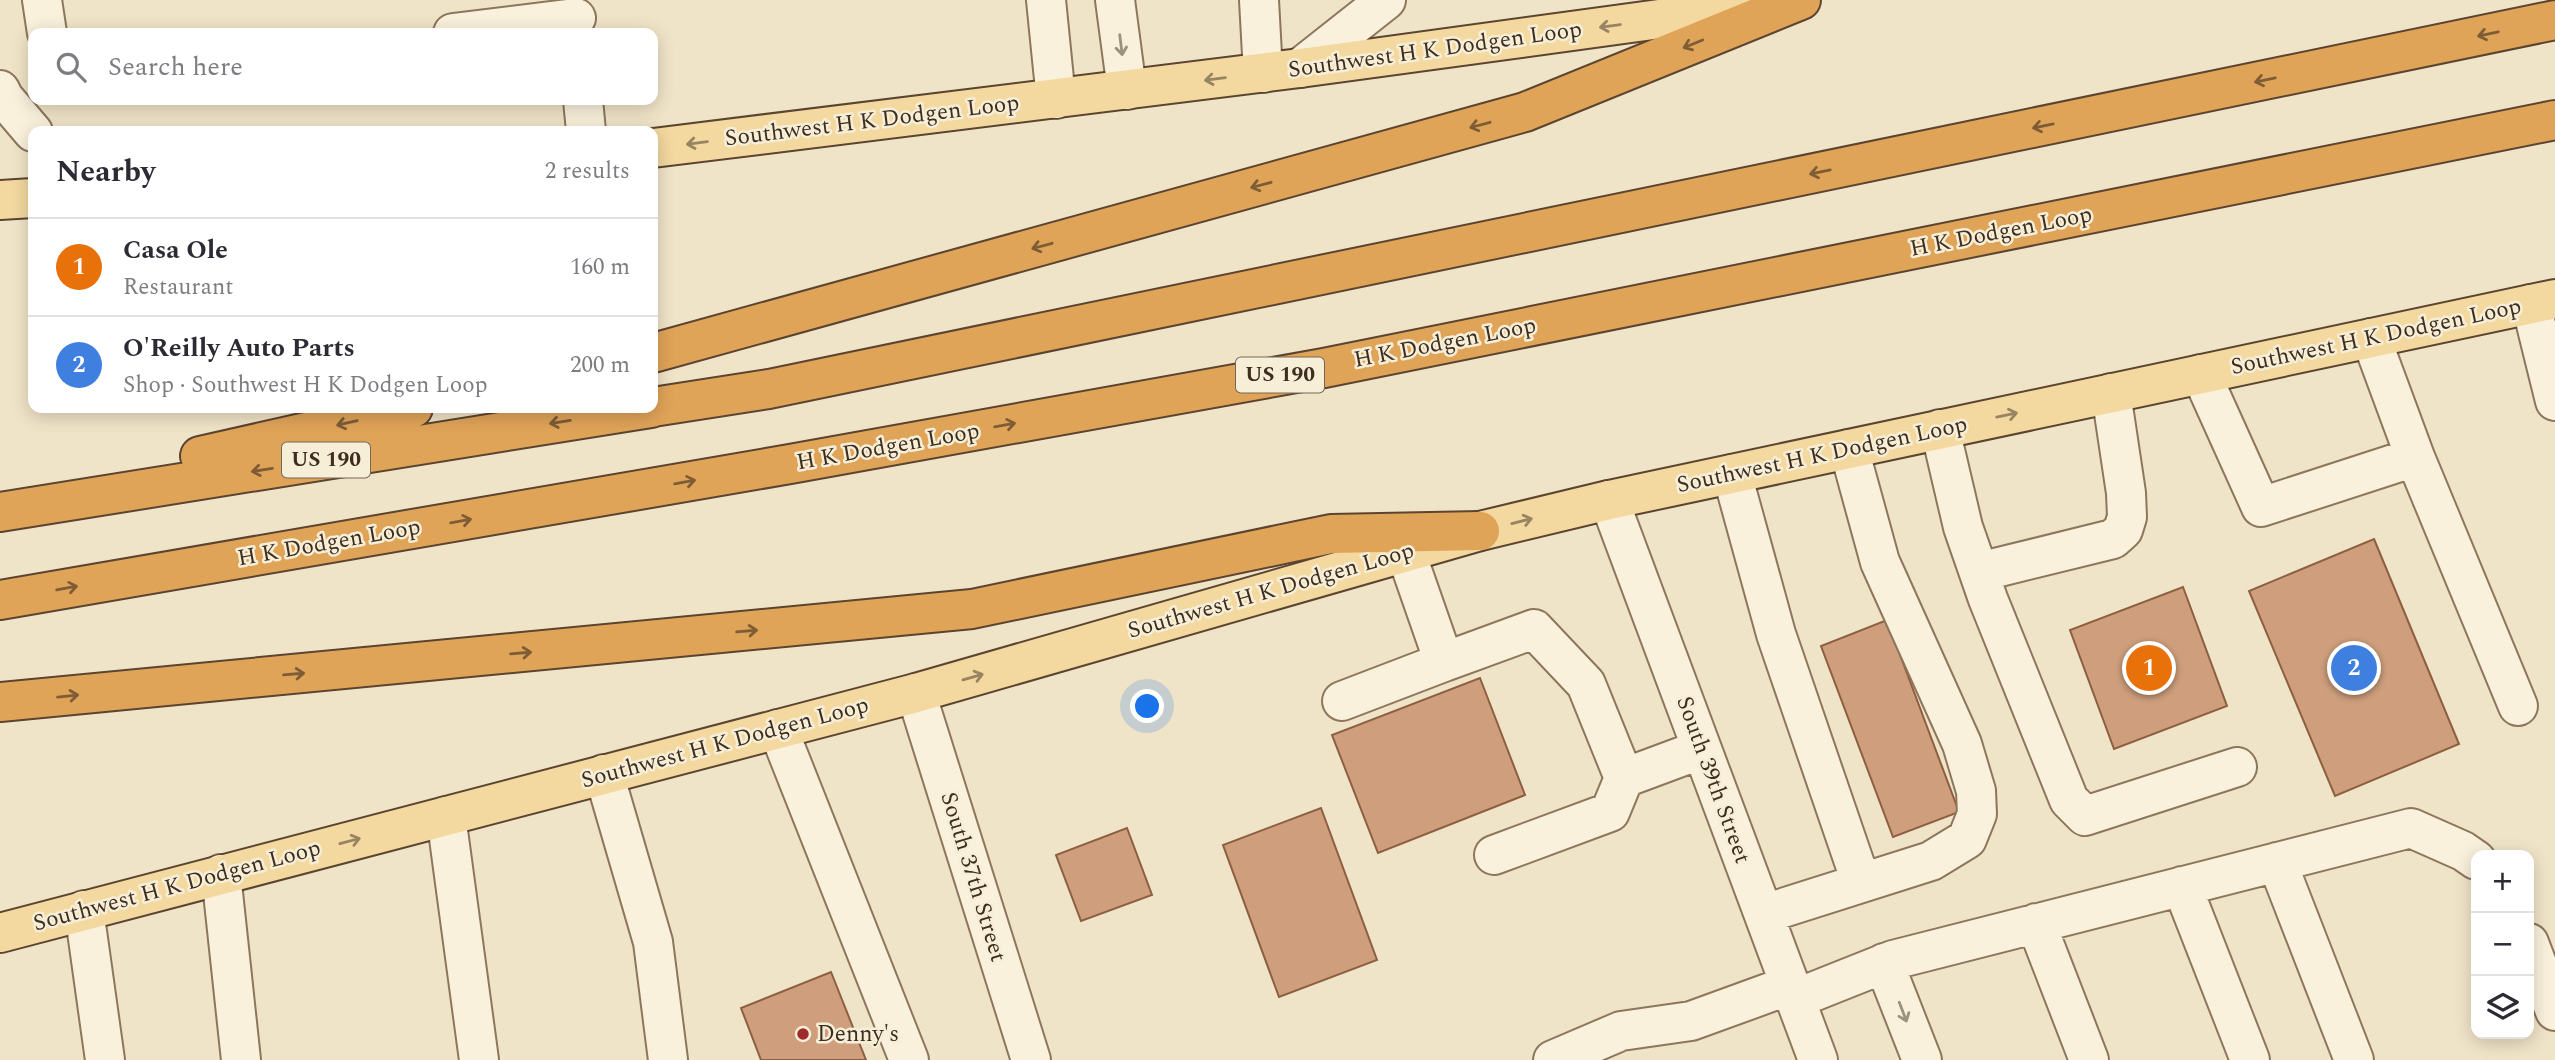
<!DOCTYPE html>
<html lang="en">
<head>
<meta charset="utf-8">
<style>
	body { margin:0; font-family:Spectral,serif; background:#f2f2f3; color:#2b2b33 }
	.controls { position:absolute; right:21px; bottom:21px; display:grid; overflow:hidden; border-radius:14px; box-shadow:0 4px 18px #0003 }
	.controls button { width:63px; height:63px; display:grid; place-items:center; padding:0; border:0; border-bottom:2px solid #e1e1e2; background:#fff; color:#2b2b33; font:35px sans-serif }
	.you { position:absolute; left:1148px; top:707px; width:24px; height:24px; margin:-18px; border:5px solid #fff; border-radius:50%; background:#1a73e8; box-shadow:0 0 0 10px #1a73e833 }
	.badge { display:grid; place-items:center; width:46px; height:46px; border-radius:50%; background:#7c3aed; color:#fff; font-size:23px; font-weight:700 }
	.pin { position:absolute; translate:-50% -50%; border:4px solid #fff; box-shadow:0 2px 7px #0006 }
	.list { margin:0; padding:0; list-style:none }
	h2 { display:flex; justify-content:space-between; align-items:center; height:91px; margin:0; padding:0 28px; font-size:30px }
	h2 small { font-size:23px; font-weight:400; color:#7c7c81 }
	.list li { display:grid; grid-template-columns:46px 1fr auto; gap:21px; align-items:center; box-sizing:border-box; height:98px; padding:0 28px; border-top:2px solid #e1e1e2 }
	.list b { display:block; font-size:26px; white-space:nowrap }
	.list p { margin:0; font-size:23px; white-space:nowrap; color:#7c7c81 }
	.list em { font-size:23px; font-style:normal; color:#7c7c81 }
	.icon { flex:none; width:38px; height:38px; fill:none; stroke:currentColor; stroke-width:2; stroke-linecap:round; stroke-linejoin:round }
	.map { position:relative; flex:none; width:2555px; height:1060px; overflow:hidden }
	.search { position:absolute; background:#fff; box-shadow:0 4px 18px #0003; left:28px; top:28px; width:630px; height:77px; display:flex; align-items:center; gap:18px; box-sizing:border-box; padding:0 24px; border-radius:14px; color:#7c7c81; font-size:26px }
	.panel { position:absolute; background:#fff; box-shadow:0 4px 18px #0003; left:28px; top:126px; width:630px; height:287px; border-radius:14px }
	.map>svg:first-child { display:block }
	.building { fill:#cf9f7d; stroke:#8d5f41; stroke-width:2 }
	.lines { fill:none; stroke-linecap:round; stroke-linejoin:round }
	.minor-casing { stroke:#8d765c; stroke-width:42 }
	.major-casing { stroke:#5b4430; stroke-width:42 }
	.highway-casing { stroke:#5b4430; stroke-width:42 }
	.minor { stroke:#faf1dc; stroke-width:38 }
	.major { stroke:#f3d9a0; stroke-width:38 }
	.highway { stroke:#e0a458; stroke-width:38 }
	.oneway { stroke:#988460 }
	.oneway2 { stroke:#7e5d36 }
	.oneway3 { stroke:#9c907e }
	.poi-dot { fill:#9e2a2b; stroke:#f7eed8; stroke-width:2.5 }
	.labels { text-anchor:middle; dominant-baseline:central; stroke-width:5; stroke-linejoin:round; paint-order:stroke }
	.shield { fill:#f7eed8; stroke:#756857; stroke-width:2 }
	.shield-label { font-size:21px; font-weight:bold; fill:#3d2e20 }
	.street-label { font-size:23px; fill:#3d2e20; stroke:#f7eed8 }
	.poi-label { font-size:23px; fill:#3d2e20; stroke:#f7eed8; text-anchor:start }
</style>
</head>
<body>
<div class="map">
<svg width="2555" height="1060" viewBox="0 0 2555 1060">
	<rect width="100%" height="100%" fill="#f0e4c8"/>
	<path class="building" d="M 2374,539 L 2459,744 L 2335,796 L 2249,591 Z
		M 2183,587 L 2227,706 L 2114,749 L 2070,630 Z
		M 1887,620 L 1959,812 L 1893,837 L 1821,646 Z
		M 1480,678 L 1525,795 L 1378,853 L 1332,735 Z
		M 1321,808 L 1377,960 L 1279,997 L 1223,845 Z
		M 1127,828 L 1152,895 L 1081,921 L 1056,855 Z
		M 831,972 L 866,1060 L 761,1060 L 741,1008 Z"/>
	<g class="lines">
		<g class="minor-casing">
			<path id="minor" d="M 42,0 L 47,33
				M 1046,0 L 1056,99
				M 1115,0 L 1127,90
				M 1259,0 L 1263,73
				M 453,33 L 576,18
				M 1300,68 L 1386,0
				M 0,90 L 4,98 L 33,132
				M 583,100 L 586,131
				M 2531,304 L 2555,401
				M 2201,374 L 2261,507 L 2415,457 L 2371,338
				M 1940,429 L 1963,527 L 1988,599 L 2069,800 L 2085,816 L 2237,767
				M 2415,457 L 2518,706
				M 1732,474 L 1776,634 L 1861,882
				M 1609,500 L 1818,1060
				M 1979,572 L 2113,539 L 2123,530 L 2127,517 L 2126,493 L 2111,393
				M 1444,662 L 1534,629 L 1586,684 L 1624,778 L 1702,749
				M 916,693 L 1031,1060
				M 1342,701 L 1444,662 L 1406,553
				M 778,729 L 909,1060
				M 604,774 L 653,942 L 668,1060
				M 446,816 L 479,1060
				M 1494,855 L 1610,812 L 1624,778
				M 2277,862 L 2354,1060
				M 221,874 L 241,1060
				M 2182,886 L 2250,1060
				M 84,910 L 105,1060
				M 1764,914 L 1931,861 L 1967,839 L 1977,814 L 1976,791 L 1962,744 L 1880,562 L 1849,449
				M 2036,923 L 2089,1060
				M 2529,943 L 2555,1011
				M 1884,963 L 1922,1060
				M 1795,999 L 1893,960 L 2411,828 L 2463,851 L 2476,860
				M 1553,1060 L 1621,1031 L 1691,1021 L 1790,985"/>
		</g>
		<g class="major-casing">
			<path id="major" d="M 653,148 L 1300,68 L 1777,3
				M 0,200 L 33,198
				M 0,933 L 916,693 L 1480,531 L 1609,500 L 2555,299"/>
		</g>
		<g class="highway-casing">
			<path id="highway" d="M 653,353 L 1525,112 L 1801,0
				M 653,407 L 769,389 L 2555,20
				M 200,456 L 413,408
				M 0,512 L 651,408
				M 0,600 L 790,464 L 1324,368 L 2555,120
				M 0,702 L 972,609 L 1331,534 L 1480,531"/>
		</g>
		<use href="#minor" class="minor"/>
		<use href="#major" class="major"/>
		<use href="#highway" class="highway"/>
	</g>
	<defs><path id="oneway-shaft" d="M-6 0H5M1.5-3L5.5 0L1.5 3" fill="none" stroke-width="1.6" stroke-linecap="round" stroke-linejoin="round" transform="scale(1.75)"/></defs>
	<g class="oneway">
		<use href="#oneway-shaft" transform="translate(1610 26) rotate(172)"/>
		<use href="#oneway-shaft" transform="translate(1215 79) rotate(173)"/>
		<use href="#oneway-shaft" transform="translate(697 143) rotate(173)"/>
		<use href="#oneway-shaft" transform="translate(2007 415) rotate(-12)"/>
		<use href="#oneway-shaft" transform="translate(1522 521) rotate(-14)"/>
		<use href="#oneway-shaft" transform="translate(973 677) rotate(-16)"/>
		<use href="#oneway-shaft" transform="translate(350 841) rotate(-15)"/>
	</g>
	<g class="oneway2">
		<use href="#oneway-shaft" transform="translate(2488 34) rotate(168)"/>
		<use href="#oneway-shaft" transform="translate(1693 44) rotate(158)"/>
		<use href="#oneway-shaft" transform="translate(2265 80) rotate(168)"/>
		<use href="#oneway-shaft" transform="translate(1480 125) rotate(165)"/>
		<use href="#oneway-shaft" transform="translate(2043 126) rotate(168)"/>
		<use href="#oneway-shaft" transform="translate(1820 172) rotate(168)"/>
		<use href="#oneway-shaft" transform="translate(1261 185) rotate(165)"/>
		<use href="#oneway-shaft" transform="translate(1042 246) rotate(165)"/>
		<use href="#oneway-shaft" transform="translate(560 422) rotate(171)"/>
		<use href="#oneway-shaft" transform="translate(347 423) rotate(167)"/>
		<use href="#oneway-shaft" transform="translate(1005 425) rotate(-10)"/>
		<use href="#oneway-shaft" transform="translate(262 470) rotate(171)"/>
		<use href="#oneway-shaft" transform="translate(685 482) rotate(-10)"/>
		<use href="#oneway-shaft" transform="translate(461 521) rotate(-10)"/>
		<use href="#oneway-shaft" transform="translate(67 588) rotate(-10)"/>
		<use href="#oneway-shaft" transform="translate(747 631) rotate(-5)"/>
		<use href="#oneway-shaft" transform="translate(521 653) rotate(-5)"/>
		<use href="#oneway-shaft" transform="translate(294 674) rotate(-5)"/>
		<use href="#oneway-shaft" transform="translate(68 696) rotate(-6)"/>
	</g>
	<g class="oneway3">
		<use href="#oneway-shaft" transform="translate(1121 45) rotate(83)"/>
		<use href="#oneway-shaft" transform="translate(1903 1012) rotate(69)"/>
	</g>
	<circle class="poi-dot" cx="803" cy="1034" r="7"/>
	<g class="labels">
		<g class="shield">
			<rect x="1236" y="357.5" width="88" height="35" rx="5"/>
			<rect x="282" y="442.5" width="88" height="35" rx="5"/>
		</g>
		<g class="shield-label">
			<text x="1280" y="375">US 190</text>
			<text x="326" y="460">US 190</text>
		</g>
		<g class="street-label">
			<text transform="translate(1435 50) rotate(-8)">Southwest H K Dodgen Loop</text>
			<text transform="translate(872 121) rotate(-7)">Southwest H K Dodgen Loop</text>
			<text transform="translate(2001 232) rotate(-11)">H K Dodgen Loop</text>
			<text transform="translate(2376 337) rotate(-12)">Southwest H K Dodgen Loop</text>
			<text transform="translate(1445 343) rotate(-11)">H K Dodgen Loop</text>
			<text transform="translate(888 447) rotate(-10)">H K Dodgen Loop</text>
			<text transform="translate(1822 455) rotate(-12)">Southwest H K Dodgen Loop</text>
			<text transform="translate(329 543) rotate(-10)">H K Dodgen Loop</text>
			<text transform="translate(1271 591) rotate(-16)">Southwest H K Dodgen Loop</text>
			<text transform="translate(725 743) rotate(-15)">Southwest H K Dodgen Loop</text>
			<text transform="translate(1713 780) rotate(70)">South 39th Street</text>
			<text transform="translate(973 877) rotate(73)">South 37th Street</text>
			<text transform="translate(177 886) rotate(-15)">Southwest H K Dodgen Loop</text>
		</g>
		<g class="poi-label">
			<text x="817" y="1034">Denny's</text>
		</g>
	</g>
</svg>
<div class="controls">
<button>+</button>
<button>−</button>
<button><svg class="icon" aria-label="layers" viewBox="0 0 24 24"><path d="M12 4l9 5-9 5-9-5zM3 14l9 5 9-5"/></svg></button>
</div>
<div class="you"></div>
<div class="pin badge" style="left:2149px;top:668px;background:#e8710a">1</div>
<div class="pin badge" style="left:2354px;top:668px;background:#3f7fe0">2</div>
<div class="search"><svg class="icon" aria-label="search" viewBox="0 0 24 24"><circle cx="10" cy="10" r="6"/><path d="M15 15l6 6"/></svg>Search here</div>
<section class="panel">
<h2>Nearby<small>2 results</small></h2>
<ul class="list">
<li><span class="badge" style="background:#e8710a">1</span><div><b>Casa Ole</b><p>Restaurant</p></div><em>160 m</em></li>
<li><span class="badge" style="background:#3f7fe0">2</span><div><b>O'Reilly Auto Parts</b><p>Shop · Southwest H K Dodgen Loop</p></div><em>200 m</em></li>
</ul>
</section>
</div>
</body>
</html>
